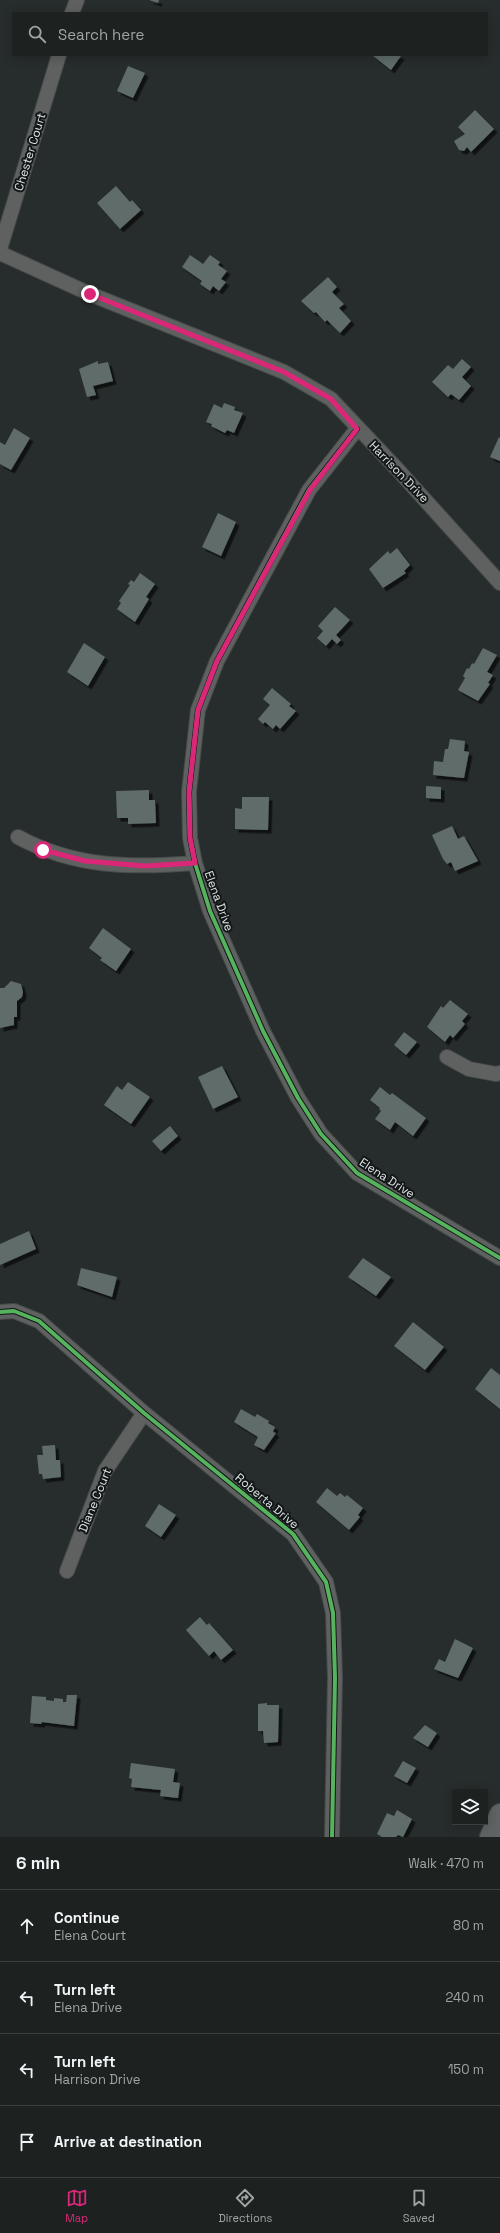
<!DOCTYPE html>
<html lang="en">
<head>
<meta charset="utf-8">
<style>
	body { margin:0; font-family:"Space Grotesk",sans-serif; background:#252a2a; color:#f1f3f6 }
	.controls { position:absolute; right:12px; bottom:12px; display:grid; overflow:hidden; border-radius:0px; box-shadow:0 2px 10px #0003 }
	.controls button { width:36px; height:36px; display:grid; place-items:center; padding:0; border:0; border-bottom:1px solid #3b3f3f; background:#1d2221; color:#f1f3f6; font:20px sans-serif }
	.stop { position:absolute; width:12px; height:12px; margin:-9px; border:3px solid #db2777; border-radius:50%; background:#fff }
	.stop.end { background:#db2777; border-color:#fff; box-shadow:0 1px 4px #0008 }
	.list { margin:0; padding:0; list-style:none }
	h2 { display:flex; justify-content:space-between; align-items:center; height:52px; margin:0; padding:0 16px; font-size:17px }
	h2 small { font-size:13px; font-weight:400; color:#a0a4a5 }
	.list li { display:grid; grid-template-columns:26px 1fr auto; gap:12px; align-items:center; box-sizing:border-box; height:72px; padding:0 16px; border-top:1px solid #3b3f3f }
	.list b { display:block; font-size:15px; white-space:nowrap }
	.list p { margin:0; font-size:13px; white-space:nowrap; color:#a0a4a5 }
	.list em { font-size:13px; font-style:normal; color:#a0a4a5 }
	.icon { flex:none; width:22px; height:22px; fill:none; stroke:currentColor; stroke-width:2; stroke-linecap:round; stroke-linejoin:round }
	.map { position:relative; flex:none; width:500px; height:1837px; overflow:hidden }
	.search { position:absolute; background:#1d2221; box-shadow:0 2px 10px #0003; left:12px; right:12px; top:12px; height:44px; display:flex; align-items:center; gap:10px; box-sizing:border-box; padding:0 14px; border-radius:0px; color:#a0a4a5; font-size:15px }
	.sheet { height:340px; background:#1d2221 }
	nav { display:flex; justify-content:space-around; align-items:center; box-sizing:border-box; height:56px; border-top:1px solid #3b3f3f; background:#1d2221; font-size:11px; color:#a0a4a5 }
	nav a { display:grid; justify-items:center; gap:2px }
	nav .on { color:#db2777 }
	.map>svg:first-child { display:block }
	.building { fill:#5f6c6b; filter:url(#shadow) }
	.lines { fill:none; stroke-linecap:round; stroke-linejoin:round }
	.street-casing { stroke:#454a49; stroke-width:16 }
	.secondary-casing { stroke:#454a49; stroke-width:22 }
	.street { stroke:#5f6161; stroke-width:14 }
	.secondary { stroke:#606363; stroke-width:20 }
	.cycleway-casing { stroke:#121616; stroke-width:6 }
	.cycleway { stroke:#56b35d; stroke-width:4 }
	.route { stroke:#db2777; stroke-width:5 }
	.labels { text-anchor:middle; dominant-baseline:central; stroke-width:4; stroke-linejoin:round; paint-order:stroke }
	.street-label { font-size:12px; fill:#dee5e4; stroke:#121616 }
</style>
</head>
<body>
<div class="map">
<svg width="500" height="1837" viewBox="0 0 500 1837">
	<defs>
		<filter id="shadow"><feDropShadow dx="3.5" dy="3.5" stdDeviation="0" flood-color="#0009"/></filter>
	</defs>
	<rect width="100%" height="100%" fill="#272d2c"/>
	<path class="building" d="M 149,0 L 159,0 L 158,3 Z
		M 372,55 L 400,55 L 401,56 L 391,70 Z
		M 128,66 L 145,73 L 133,98 L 117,91 Z
		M 475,110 L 494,129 L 471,152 L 467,147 L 464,151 L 459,150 L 454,141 L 465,134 L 458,127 Z
		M 116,186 L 130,202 L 132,200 L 141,210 L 120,229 L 97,203 Z
		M 190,255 L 203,264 L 210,255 L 220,262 L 218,265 L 227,271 L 221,279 L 226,282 L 219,291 L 213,286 L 210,291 L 200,284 L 202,281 L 182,267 Z
		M 328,277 L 337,287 L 332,292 L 344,304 L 339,308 L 351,321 L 340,333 L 327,320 L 325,322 L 316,312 L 314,313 L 301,301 Z
		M 462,359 L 471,367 L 462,377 L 471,386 L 459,400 L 451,394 L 448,397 L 432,382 L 448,365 L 453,369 Z
		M 98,361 L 98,364 L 108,362 L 113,381 L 93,386 L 96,395 L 87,397 L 79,369 Z
		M 224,403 L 235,407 L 234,410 L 243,413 L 234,433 L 227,430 L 225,433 L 211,426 L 212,424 L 206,422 L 214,404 L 222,408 Z
		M 14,428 L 30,438 L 11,470 L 0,464 L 0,442 L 5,445 Z
		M 499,437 L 500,438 L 500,461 L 490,457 Z
		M 218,513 L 236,522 L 221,556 L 202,547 Z
		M 397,548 L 410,565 L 404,571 L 406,573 L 383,588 L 369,569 L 388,551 L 390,554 Z
		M 140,573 L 155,584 L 146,597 L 149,599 L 135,622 L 117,609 L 121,603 L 119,601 L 130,585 L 128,584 L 131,580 L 134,582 Z
		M 335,607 L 350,620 L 336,635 L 341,640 L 337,644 L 332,639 L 326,646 L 317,638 L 323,631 L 318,626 Z
		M 84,643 L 105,657 L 88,686 L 67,672 Z
		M 483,648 L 497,655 L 487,672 L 493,675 L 488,683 L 490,684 L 478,701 L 458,690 L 465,678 L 463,676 L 467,668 L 469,669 L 472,663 L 474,664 Z
		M 272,688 L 291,704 L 289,706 L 296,711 L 280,729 L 276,725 L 273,729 L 265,722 L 263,724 L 258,719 L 270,705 L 263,699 Z
		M 450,739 L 465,741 L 464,751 L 469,752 L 464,778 L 433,775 L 434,761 L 443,762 L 445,749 L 448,749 Z
		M 426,786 L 441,787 L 441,799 L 426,798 Z
		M 149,790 L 149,800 L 155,800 L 156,823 L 128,824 L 128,818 L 117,818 L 116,791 Z
		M 242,797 L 269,797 L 268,830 L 235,829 L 235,808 L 242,809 Z
		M 452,826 L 458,839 L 464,836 L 478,861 L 455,871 L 451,862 L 447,864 L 443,859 L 432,835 Z
		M 103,928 L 131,949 L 116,971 L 100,960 L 102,958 L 89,948 Z
		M 11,981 L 21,984 L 23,992 L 22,997 L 17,1001 L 17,1017 L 14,1017 L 14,1025 L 0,1028 L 0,988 L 4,988 Z
		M 450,1000 L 468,1014 L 462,1021 L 465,1024 L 453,1038 L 450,1035 L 445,1042 L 427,1027 L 441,1006 L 443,1008 Z
		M 404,1032 L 417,1042 L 406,1055 L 394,1045 Z
		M 222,1066 L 238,1097 L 213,1109 L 198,1077 Z
		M 128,1082 L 150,1097 L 131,1124 L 104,1105 L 117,1086 L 122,1090 Z
		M 380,1087 L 390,1095 L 392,1093 L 426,1118 L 413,1136 L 395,1122 L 390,1130 L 375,1119 L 381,1111 L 379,1109 L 380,1108 L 370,1100 Z
		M 170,1126 L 178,1136 L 161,1151 L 152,1141 Z
		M 29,1231 L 36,1249 L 0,1265 L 0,1244 Z
		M 363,1258 L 391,1277 L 376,1296 L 348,1277 Z
		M 81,1268 L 117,1277 L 112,1297 L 77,1285 Z
		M 413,1322 L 444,1347 L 425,1370 L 394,1346 Z
		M 491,1368 L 500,1375 L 500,1409 L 475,1389 Z
		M 241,1409 L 255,1417 L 257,1414 L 269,1421 L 268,1423 L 275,1427 L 273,1432 L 276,1433 L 264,1450 L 254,1445 L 258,1437 L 234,1422 Z
		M 55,1445 L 56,1460 L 60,1460 L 61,1477 L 43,1479 L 42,1474 L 39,1474 L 37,1455 L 43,1455 L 42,1446 Z
		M 327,1488 L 337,1496 L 340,1493 L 345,1497 L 347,1495 L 363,1508 L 358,1515 L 360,1517 L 349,1530 L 316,1502 Z
		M 159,1504 L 176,1515 L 161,1537 L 145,1526 Z
		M 200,1617 L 207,1625 L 209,1623 L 233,1650 L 221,1660 L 214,1651 L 209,1656 L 186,1630 Z
		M 455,1639 L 473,1648 L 458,1678 L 434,1669 L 439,1659 L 445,1662 Z
		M 67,1695 L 77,1695 L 74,1726 L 42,1722 L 41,1724 L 30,1723 L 32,1696 L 46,1697 L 46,1700 L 54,1701 L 54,1698 L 63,1699 L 63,1702 L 66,1702 Z
		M 267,1703 L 267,1705 L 279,1705 L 278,1742 L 264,1743 L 263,1731 L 258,1731 L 258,1704 Z
		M 425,1725 L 437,1733 L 428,1747 L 413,1738 Z
		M 403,1761 L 416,1768 L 407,1783 L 394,1776 Z
		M 131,1763 L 175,1769 L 173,1782 L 180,1783 L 178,1798 L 160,1796 L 161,1790 L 131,1787 L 132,1779 L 129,1778 Z
		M 397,1810 L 412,1819 L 403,1837 L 398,1835 L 396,1837 L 382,1837 L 377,1834 L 387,1813 L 394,1816 Z"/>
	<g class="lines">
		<g class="street-casing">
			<path id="street" d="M 72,13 L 77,0
				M 0,249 L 59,55
				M 0,253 L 90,294 L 284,372 L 331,399 L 398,470 L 500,583
				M 357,429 L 309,490 L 217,661 L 198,710 L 189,792 L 190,838 L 195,863 L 210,911 L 263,1031 L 298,1098 L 321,1134 L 357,1173 L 500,1258
				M 18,837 C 75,868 132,868 195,863
				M 447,1057 L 469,1069 L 496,1074 L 500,1073
				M 0,1312 L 14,1311 L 39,1321 L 144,1413 L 293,1534 L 326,1582 L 333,1613 L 335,1678 L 332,1837
				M 67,1571 L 105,1471 L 144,1413"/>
		</g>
		<g class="secondary-casing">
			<path id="secondary" d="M 490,1837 L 500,1814"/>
		</g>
		<use href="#street" class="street"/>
		<use href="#secondary" class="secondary"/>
		<g class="cycleway-casing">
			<path id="cycleway" d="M 357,429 L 309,490 L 217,661 L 198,710 L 189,792 L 190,838 L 195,863 L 210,911 L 263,1031 L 298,1098 L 321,1134 L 357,1173 L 500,1258
				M 0,1312 L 14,1311 L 39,1321 L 144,1413 L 293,1534 L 326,1582 L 333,1613 L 335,1678 L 332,1837"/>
		</g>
		<use href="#cycleway" class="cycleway"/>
	</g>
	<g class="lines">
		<path class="route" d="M 43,850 L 85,861 L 145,866 L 195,863 L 190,838 L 189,792 L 198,710 L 217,661 L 310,490 L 357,429 L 331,399 L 284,372 L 90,294"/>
	</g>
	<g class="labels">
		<g class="street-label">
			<text transform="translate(30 152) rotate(-73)">Chester Court</text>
			<text transform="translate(399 472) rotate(46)">Harrison Drive</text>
			<text transform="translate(219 901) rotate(70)">Elena Drive</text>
			<text transform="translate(387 1178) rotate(33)">Elena Drive</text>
			<text transform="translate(95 1500) rotate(-68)">Diane Court</text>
			<text transform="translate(267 1501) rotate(40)">Roberta Drive</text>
		</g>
	</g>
</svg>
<div class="controls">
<button><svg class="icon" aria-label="layers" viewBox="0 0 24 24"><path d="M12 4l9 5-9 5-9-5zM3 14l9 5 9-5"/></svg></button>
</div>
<div class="stop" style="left:43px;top:850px"></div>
<div class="stop end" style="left:90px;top:294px"></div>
<div class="search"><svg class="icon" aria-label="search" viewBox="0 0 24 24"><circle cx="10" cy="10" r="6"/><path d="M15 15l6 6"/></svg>Search here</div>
</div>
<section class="sheet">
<h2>6 min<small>Walk · 470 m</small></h2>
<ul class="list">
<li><svg class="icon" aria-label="ahead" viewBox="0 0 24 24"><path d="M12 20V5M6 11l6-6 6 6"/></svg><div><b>Continue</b><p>Elena Court</p></div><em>80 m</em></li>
<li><svg class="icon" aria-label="left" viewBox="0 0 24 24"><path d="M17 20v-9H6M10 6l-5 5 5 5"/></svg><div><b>Turn left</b><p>Elena Drive</p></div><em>240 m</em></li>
<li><svg class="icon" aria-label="left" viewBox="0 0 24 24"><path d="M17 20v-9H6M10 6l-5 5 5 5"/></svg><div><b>Turn left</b><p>Harrison Drive</p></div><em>150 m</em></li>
<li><svg class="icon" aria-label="arrive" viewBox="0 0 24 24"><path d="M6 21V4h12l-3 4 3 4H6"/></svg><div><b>Arrive at destination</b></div></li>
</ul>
</section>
<nav>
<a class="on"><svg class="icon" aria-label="map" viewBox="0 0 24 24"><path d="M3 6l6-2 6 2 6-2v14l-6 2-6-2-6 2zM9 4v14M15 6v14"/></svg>Map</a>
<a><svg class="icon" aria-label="directions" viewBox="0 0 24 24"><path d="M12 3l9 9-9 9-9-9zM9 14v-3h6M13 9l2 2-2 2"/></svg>Directions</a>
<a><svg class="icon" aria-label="saved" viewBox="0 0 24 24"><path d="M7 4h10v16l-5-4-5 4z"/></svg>Saved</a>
</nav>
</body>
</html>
